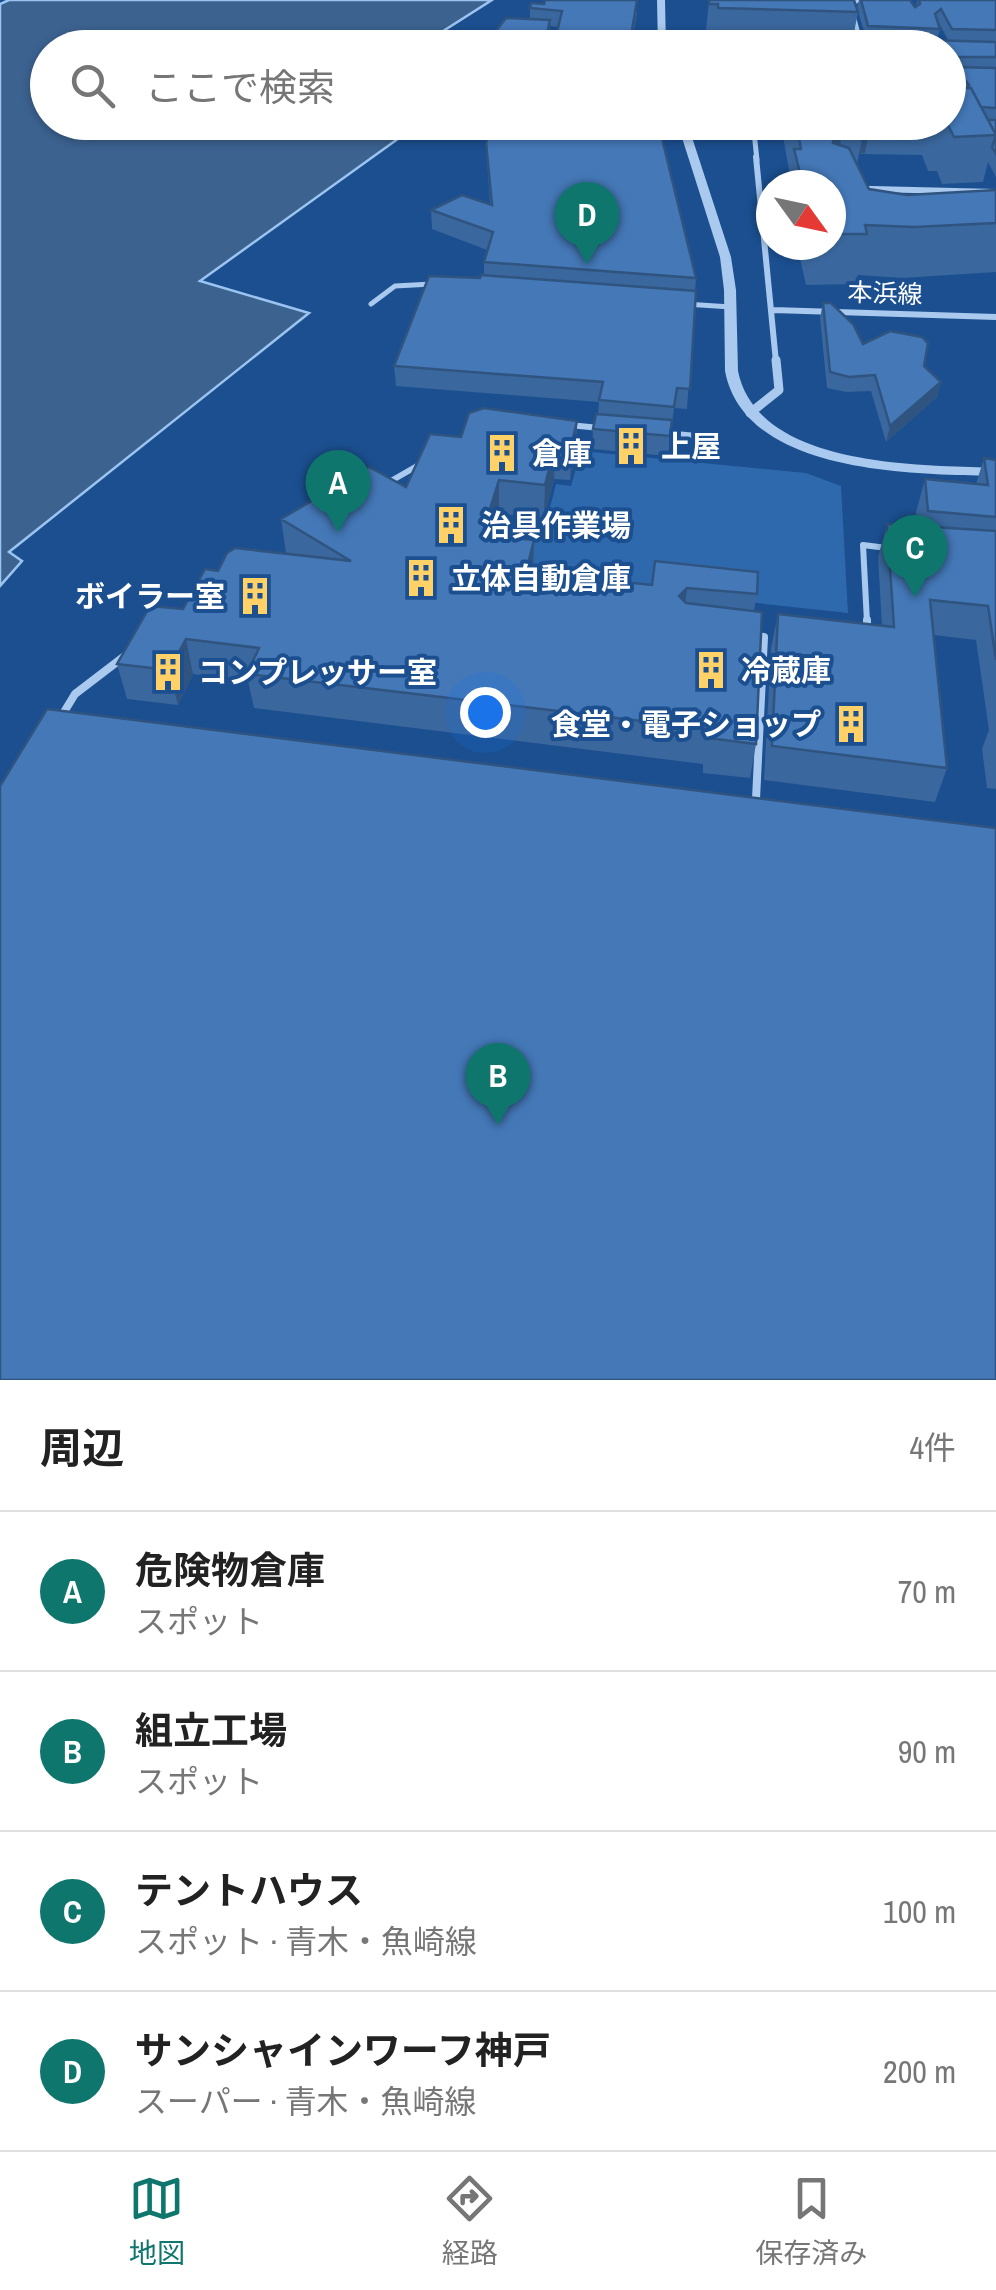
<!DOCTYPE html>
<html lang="ja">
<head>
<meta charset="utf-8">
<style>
	body { margin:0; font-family:"Archivo Narrow","Noto Sans JP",sans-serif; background:#f6f6f6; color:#222 }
	.compass { position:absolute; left:756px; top:170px; width:90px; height:90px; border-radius:50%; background:#fff; box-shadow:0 2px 8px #0004; rotate:123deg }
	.you { position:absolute; left:485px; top:712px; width:35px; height:35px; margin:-25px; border:8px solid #fff; border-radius:50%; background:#1a73e8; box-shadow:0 0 0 15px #1a73e833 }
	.badge { display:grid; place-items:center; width:65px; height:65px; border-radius:50%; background:#0f766e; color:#fff; font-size:32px; font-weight:700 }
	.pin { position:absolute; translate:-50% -82px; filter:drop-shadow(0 2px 5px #0008) }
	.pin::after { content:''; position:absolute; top:52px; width:35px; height:30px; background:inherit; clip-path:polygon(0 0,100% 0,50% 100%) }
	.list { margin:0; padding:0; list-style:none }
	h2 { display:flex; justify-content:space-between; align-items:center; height:130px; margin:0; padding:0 40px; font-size:42px }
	h2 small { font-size:32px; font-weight:400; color:#767676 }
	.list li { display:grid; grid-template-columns:65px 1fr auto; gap:30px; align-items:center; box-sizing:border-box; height:160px; padding:0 40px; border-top:2px solid #e0e0e0 }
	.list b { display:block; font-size:38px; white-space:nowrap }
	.list p { margin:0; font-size:32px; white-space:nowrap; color:#767676 }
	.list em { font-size:32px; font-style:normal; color:#767676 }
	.icon { flex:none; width:55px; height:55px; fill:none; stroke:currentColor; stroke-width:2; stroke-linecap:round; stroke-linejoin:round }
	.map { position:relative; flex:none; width:996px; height:1380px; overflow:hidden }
	.search { position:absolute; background:#fff; box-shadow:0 2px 8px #0004; left:30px; right:30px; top:30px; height:110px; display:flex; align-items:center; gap:25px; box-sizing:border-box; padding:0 35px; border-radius:55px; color:#767676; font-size:38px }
	.sheet { height:770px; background:#fff }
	nav { display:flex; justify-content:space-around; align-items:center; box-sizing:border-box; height:140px; border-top:2px solid #e0e0e0; background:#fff; font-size:28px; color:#767676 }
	nav a { display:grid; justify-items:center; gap:5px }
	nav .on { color:#0f766e }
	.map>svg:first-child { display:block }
	.green { fill:#2e69ad }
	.water { fill:#3c6290; stroke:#9cc4f0; stroke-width:2.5 }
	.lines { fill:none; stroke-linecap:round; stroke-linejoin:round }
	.service-far2 { stroke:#a9c9ee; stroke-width:5 }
	.service-far1 { stroke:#a9c9ee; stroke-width:6 }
	.service { stroke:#a9c9ee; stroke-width:8 }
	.minor-far2 { stroke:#a9c9ee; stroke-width:5 }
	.minor-far1 { stroke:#a9c9ee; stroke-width:6 }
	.minor { stroke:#a9c9ee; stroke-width:9 }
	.tertiary { fill:#a9c9ee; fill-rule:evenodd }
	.wall { fill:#3a679d; fill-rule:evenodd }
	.shaded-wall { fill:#305480 }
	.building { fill:#4478b7; stroke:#305480; stroke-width:2.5 }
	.labels { text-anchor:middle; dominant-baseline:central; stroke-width:8; stroke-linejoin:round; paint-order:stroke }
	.far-street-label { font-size:25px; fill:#fff; stroke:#1b4f8f }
	.poi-label { font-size:30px; font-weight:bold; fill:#fff; stroke:#1b4f8f; text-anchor:start }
</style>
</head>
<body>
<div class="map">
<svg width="996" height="1380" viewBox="0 0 996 1380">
	<rect width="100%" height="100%" fill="#1b4f8f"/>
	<path class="green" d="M 581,451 L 806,473 L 841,486 L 848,613 L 536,579 L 510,570 L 523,520 L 546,523 L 556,484 L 571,486 Z"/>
	<path class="water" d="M 9,0 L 492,0 L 418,47 L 48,48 L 48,122 L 420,123 L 200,281 L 309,313 L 9,552 L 22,561 L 0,586 L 0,4 Z"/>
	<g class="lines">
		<path class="service-far2" d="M 371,304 L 395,286 L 432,284
			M 685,304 L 731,307"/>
		<path class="service-far1" d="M 569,425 L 600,428
			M 664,433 L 719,438
			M 384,485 L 424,462
			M 867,622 L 863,545 L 887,548"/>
		<path class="service" d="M 867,620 L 867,626
			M 755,636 L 764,637 L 756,799
			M 61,717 L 75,694 L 126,655"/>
		<path class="minor-far2" d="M 858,0 L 850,5 L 862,48
			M 757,160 L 753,123 L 795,124"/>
		<path class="minor-far1" d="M 756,157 L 776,362
			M 831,188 L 996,192
			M 773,310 L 996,317"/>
		<path class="minor" d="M 750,413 L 779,390 L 776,360"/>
		<path class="tertiary" d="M 657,0 L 665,0 L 666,48 L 658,48 Z
			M 677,122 L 687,122 L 731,257 L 736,290 L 738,371 C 758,468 919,465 996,468 L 996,476 C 914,474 745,475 725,371 L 724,290 L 720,257 Z"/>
	</g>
	<path class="wall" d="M 709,0 L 858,12 L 853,38 L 866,38 L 857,8 L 859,0 L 910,0 L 915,7 L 918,0 L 996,0 L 996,177 L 988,162 L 983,182 L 942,184 L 937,171 L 928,171 L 922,155 L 859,154 L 857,165 L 869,189 L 907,195 L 996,190 L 996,272 L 902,278 L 858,275 L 857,284 L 806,285 L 797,245 L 831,245 L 831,185 L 788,185 L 790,176 L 782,130 L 783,122 L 948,122 L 955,88 L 958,88 L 952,80 L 955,70 L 948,70 L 948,48 L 719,48 L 720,35 L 716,35 L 715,30 L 706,30 ZM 938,21 L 948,40 L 937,40 L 940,29 Z
		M 544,4 L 637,12 L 631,48 L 488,48 L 488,41 L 530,19 L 530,8 ZM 550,26 L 558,27 L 556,36 L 550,34 Z
		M 486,142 L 696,278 L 687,409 L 674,408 L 668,456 L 592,449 L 593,429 L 598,414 L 599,402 L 396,386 L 394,366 L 484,275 L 484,262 L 487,250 L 432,229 L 431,210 L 490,205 Z
		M 823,303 L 863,344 L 924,366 L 941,382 L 937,397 L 886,442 L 871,391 L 846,392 L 827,388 L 820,318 Z
		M 577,421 L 576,454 L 570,480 L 554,479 L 544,518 L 499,514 L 492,536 L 534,540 L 533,573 L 652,585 L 757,594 L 754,611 L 756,744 L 750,778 L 703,773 L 703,764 L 254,708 L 248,681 L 193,674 L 178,705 L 127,699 L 117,664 L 183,609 L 218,571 L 288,554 L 286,553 L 281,519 L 406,487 L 461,437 Z
		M 984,458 L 996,460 L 996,789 L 987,788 L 982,749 L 989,730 L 976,640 L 934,635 L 947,768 L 935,802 L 764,780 L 771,648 L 778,614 L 882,626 L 878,557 L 887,524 L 917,526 L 916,512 L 925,479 L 976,484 Z"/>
	<path class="shaded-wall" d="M 638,0 L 631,48 L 629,48 Z
		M 856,122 L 871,122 L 865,153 L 859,154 L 864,129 Z
		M 842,134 L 834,181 L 826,184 L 834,137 Z
		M 941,382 L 937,397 L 886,442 L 890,426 Z
		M 577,421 L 576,454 L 570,480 L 571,447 Z
		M 555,445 L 554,479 L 544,518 L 545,485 Z
		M 499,480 L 499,514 L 483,569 L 482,535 Z
		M 534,540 L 533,575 L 526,572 Z
		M 687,588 L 683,623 L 679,596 Z
		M 186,639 L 193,674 L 178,705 L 169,670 Z"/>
	<path class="building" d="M 545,0 L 637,0 L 629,48 L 503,48 L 488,41 L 506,18 L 550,20 L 547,34 L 556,36 L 562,11 L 530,8 L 531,3 L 544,4 Z
		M 709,0 L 854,0 L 858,12 L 718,8 L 718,4 L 709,4 Z
		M 861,0 L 910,0 L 915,7 L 920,4 L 919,0 L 996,0 L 996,30 L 952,29 L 941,9 L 935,14 L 940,29 L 868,26 Z
		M 720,34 L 996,42 L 996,57 L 948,57 L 948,48 L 722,48 Z
		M 955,67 L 996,68 L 996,108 L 981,107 L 971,88 L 968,88 L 969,85 Z
		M 948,78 L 955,87 L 954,88 L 948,88 Z
		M 948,88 L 971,88 L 996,135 L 954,137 L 948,125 L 939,124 L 938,122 L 948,122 Z
		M 988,120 L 996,120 L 996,154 L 992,147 L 996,135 Z
		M 497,122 L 658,122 L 696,278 L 484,262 L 493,232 L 431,210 L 462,195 L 492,205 L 486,142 Z
		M 796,122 L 863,122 L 864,129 L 839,128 L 842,134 L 834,137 L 833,143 L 849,148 L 869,189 L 907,195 L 996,190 L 996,223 L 914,227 L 865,225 L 867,234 L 831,234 L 831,185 L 803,185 L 794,149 L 801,149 Z
		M 481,275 L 696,291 L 690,389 L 677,388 L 674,407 L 599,400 L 603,382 L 394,366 L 429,276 L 480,278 Z
		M 823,303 L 831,303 L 853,324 L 863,344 L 890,331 L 922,337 L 928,343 L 924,366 L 941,382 L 890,426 L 875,375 L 849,377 L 830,372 Z
		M 484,408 L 577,421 L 571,447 L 555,445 L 545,485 L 499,480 L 482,535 L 534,540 L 526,572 L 652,585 L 655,561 L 758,572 L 757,594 L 687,588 L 679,596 L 686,603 L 762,612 L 756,744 L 708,738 L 709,729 L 247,674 L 259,648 L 186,639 L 169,670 L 117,664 L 150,606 L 183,609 L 205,569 L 218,571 L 227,553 L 235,548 L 351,561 L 281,519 L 369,467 L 406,487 L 430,434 L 461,437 L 469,413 Z
		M 596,414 L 672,420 L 670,436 L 593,429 Z
		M 984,458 L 996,460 L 996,517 L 928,511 L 925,479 L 988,485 Z
		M 887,524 L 996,531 L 996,660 L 988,606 L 930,600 L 947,768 L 772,746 L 778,614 L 894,627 Z
		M 47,709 L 996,828 L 996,1380 L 0,1380 L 0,786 Z"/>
	<defs>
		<g id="building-bare" transform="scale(3)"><path d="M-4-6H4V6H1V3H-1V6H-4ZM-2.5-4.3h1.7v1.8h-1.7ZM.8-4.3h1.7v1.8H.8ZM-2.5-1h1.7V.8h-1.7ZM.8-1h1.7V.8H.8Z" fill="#ffd166" stroke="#1b4f8f" stroke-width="2.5" paint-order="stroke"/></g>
	</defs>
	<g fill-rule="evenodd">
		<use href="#building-bare" x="631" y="446"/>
		<use href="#building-bare" x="502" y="453"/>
		<use href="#building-bare" x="451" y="525"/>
		<use href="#building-bare" x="421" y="578"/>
		<use href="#building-bare" x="255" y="596"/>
		<use href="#building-bare" x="711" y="670"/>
		<use href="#building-bare" x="168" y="672"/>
		<use href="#building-bare" x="851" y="724"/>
	</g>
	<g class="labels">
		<g class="far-street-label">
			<text transform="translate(885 293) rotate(2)">本浜線</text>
		</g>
		<g class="poi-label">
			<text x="661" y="446">上屋</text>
			<text x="532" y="453">倉庫</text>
			<text x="481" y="525">治具作業場</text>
			<text x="451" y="578">立体自動倉庫</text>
			<text x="225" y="596" text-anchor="end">ボイラー室</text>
			<text x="741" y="670">冷蔵庫</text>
			<text x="198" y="672">コンプレッサー室</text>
			<text x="821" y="724" text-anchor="end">食堂・電子ショップ</text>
		</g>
	</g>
</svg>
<svg class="compass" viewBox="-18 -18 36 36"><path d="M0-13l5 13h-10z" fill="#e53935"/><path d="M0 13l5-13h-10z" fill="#767676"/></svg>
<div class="you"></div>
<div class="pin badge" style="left:338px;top:532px">A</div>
<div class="pin badge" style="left:498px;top:1125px">B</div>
<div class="pin badge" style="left:915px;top:597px">C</div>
<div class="pin badge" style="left:587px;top:264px">D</div>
<div class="search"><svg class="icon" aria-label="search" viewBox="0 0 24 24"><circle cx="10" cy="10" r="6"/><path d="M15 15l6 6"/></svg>ここで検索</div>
</div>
<section class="sheet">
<h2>周辺<small>4件</small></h2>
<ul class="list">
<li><span class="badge">A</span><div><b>危険物倉庫</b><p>スポット</p></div><em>70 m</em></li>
<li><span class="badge">B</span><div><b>組立工場</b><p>スポット</p></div><em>90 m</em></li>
<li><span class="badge">C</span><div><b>テントハウス</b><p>スポット · 青木・魚崎線</p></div><em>100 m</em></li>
<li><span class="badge">D</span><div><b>サンシャインワーフ神戸</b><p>スーパー · 青木・魚崎線</p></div><em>200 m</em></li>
</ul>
</section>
<nav>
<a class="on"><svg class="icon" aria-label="map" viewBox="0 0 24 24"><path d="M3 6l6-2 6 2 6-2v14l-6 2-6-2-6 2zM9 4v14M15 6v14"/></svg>地図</a>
<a><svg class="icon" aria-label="directions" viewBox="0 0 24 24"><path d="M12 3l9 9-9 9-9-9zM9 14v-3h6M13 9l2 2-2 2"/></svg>経路</a>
<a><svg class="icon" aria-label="saved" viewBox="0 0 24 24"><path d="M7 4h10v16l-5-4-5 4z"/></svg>保存済み</a>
</nav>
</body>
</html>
